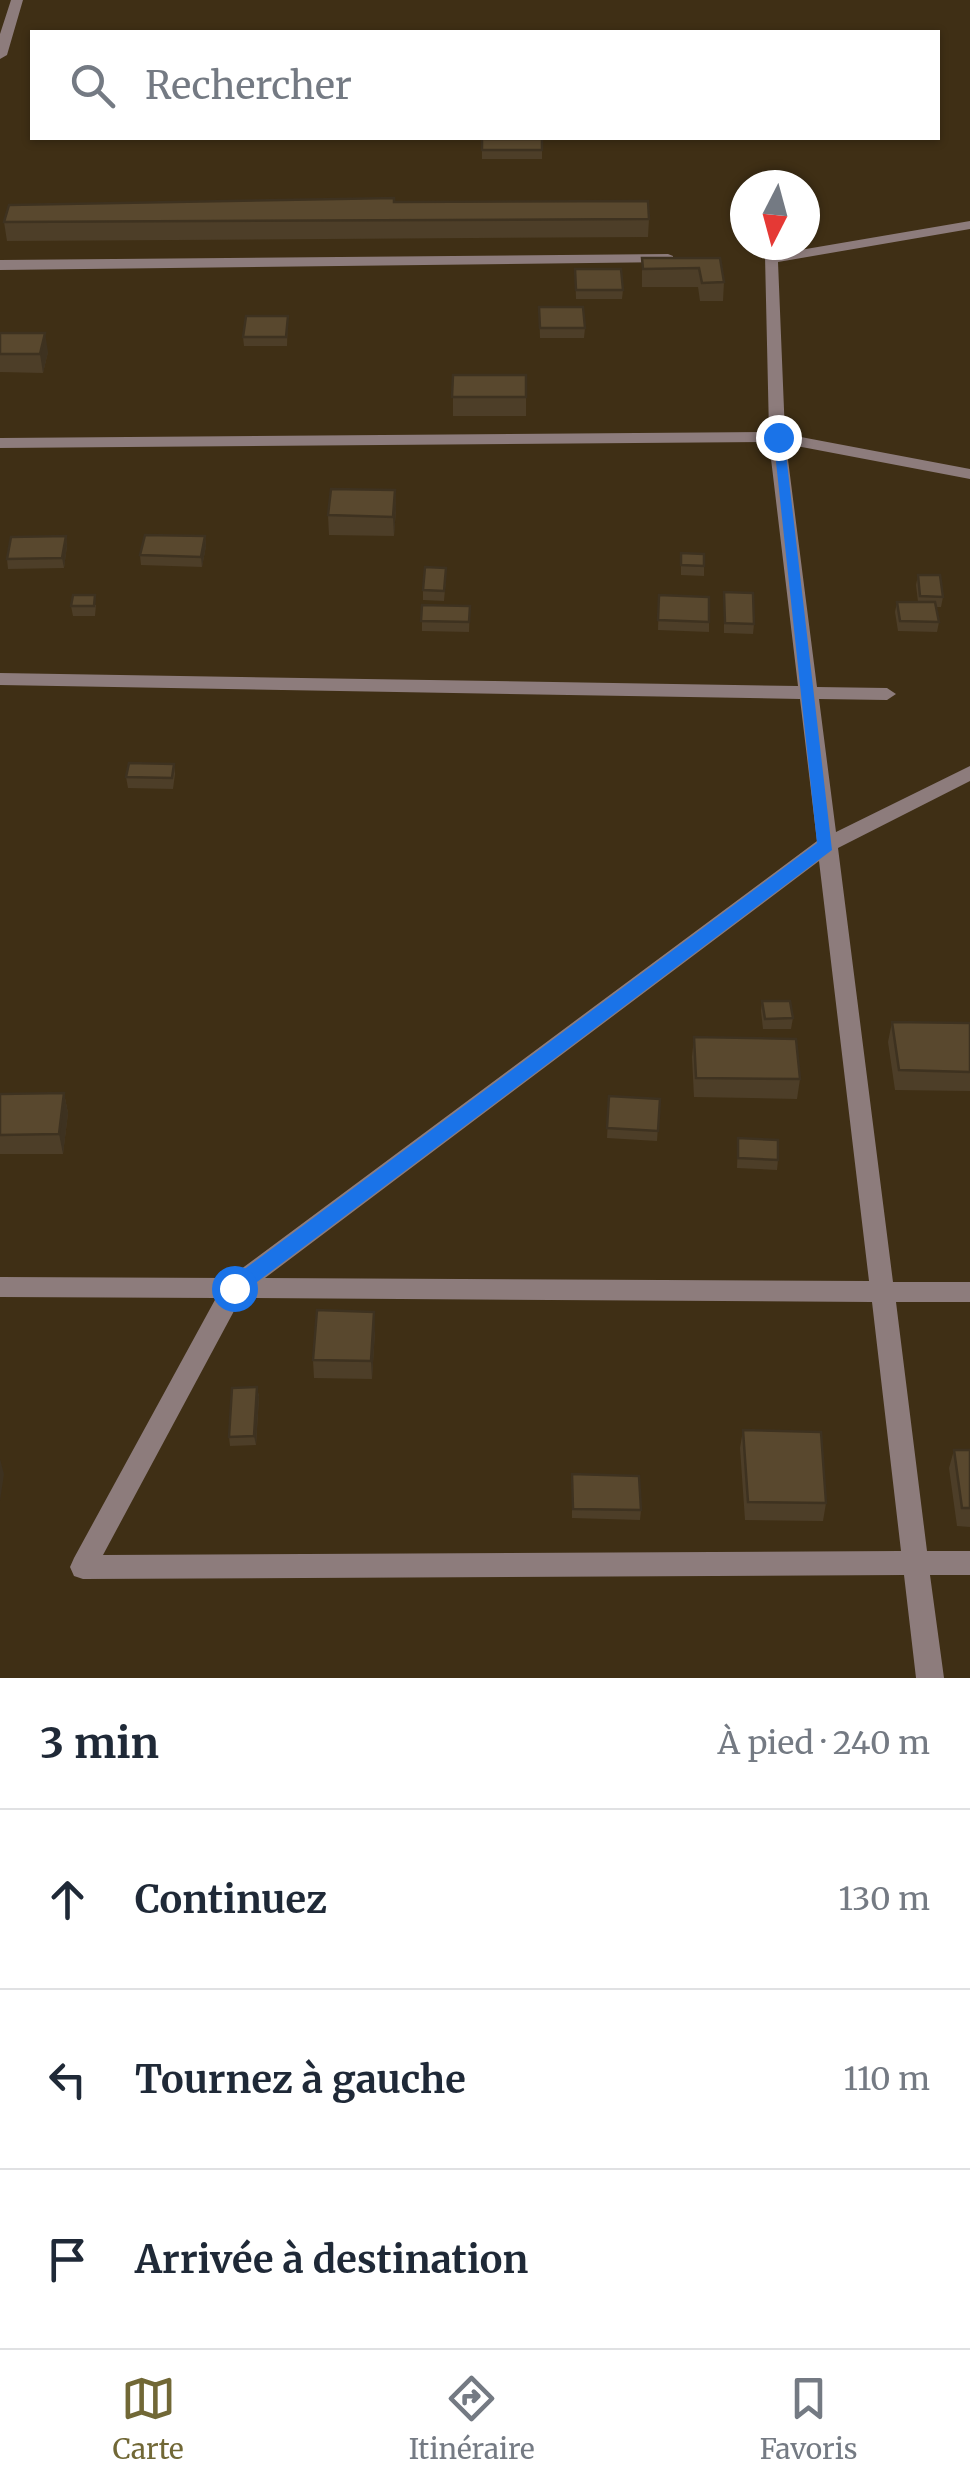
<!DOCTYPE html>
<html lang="fr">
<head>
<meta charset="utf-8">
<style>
	body { margin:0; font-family:Merriweather,serif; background:#f2f2f3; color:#1f2937 }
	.compass { position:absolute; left:730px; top:170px; width:90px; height:90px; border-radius:50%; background:#fff; box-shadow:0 2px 8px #0004; rotate:186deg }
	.stop { position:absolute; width:30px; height:30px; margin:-22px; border:8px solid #1a73e8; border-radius:50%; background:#fff }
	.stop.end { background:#1a73e8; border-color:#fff; box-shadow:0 2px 10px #0008 }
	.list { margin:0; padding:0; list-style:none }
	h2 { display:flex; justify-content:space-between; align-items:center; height:130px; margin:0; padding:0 40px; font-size:42px }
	h2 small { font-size:32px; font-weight:400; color:#747a83 }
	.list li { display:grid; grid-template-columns:65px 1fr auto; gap:30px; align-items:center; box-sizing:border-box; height:180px; padding:0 40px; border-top:2px solid #e0e1e3 }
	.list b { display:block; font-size:38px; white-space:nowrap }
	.list em { font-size:32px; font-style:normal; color:#747a83 }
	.icon { flex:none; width:55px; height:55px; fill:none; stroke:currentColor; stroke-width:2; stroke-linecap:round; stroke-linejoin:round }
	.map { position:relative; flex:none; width:970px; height:1678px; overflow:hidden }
	.search { position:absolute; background:#fff; box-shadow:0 2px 8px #0004; left:30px; right:30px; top:30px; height:110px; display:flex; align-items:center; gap:25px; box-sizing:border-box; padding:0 35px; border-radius:0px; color:#747a83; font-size:38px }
	.sheet { height:670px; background:#fff }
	nav { display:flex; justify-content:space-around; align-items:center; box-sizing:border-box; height:140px; border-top:2px solid #e0e1e3; background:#fff; font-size:28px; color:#747a83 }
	nav a { display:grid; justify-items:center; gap:5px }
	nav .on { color:#716836 }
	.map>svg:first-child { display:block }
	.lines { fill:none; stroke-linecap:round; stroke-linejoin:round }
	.street { fill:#8d7c7c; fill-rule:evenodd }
	.wall { fill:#4d3e28 }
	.shaded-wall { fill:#3e3220 }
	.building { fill:#59482e; stroke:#3e3220; stroke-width:2.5 }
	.route { fill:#1a73e8 }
</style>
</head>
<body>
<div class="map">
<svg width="970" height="1678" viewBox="0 0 970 1678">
	<rect width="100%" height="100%" fill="#3f2f15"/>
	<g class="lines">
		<path class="street" d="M 11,0 L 23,0 L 7,55 L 0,59 L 0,34 Z
			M 970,221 L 970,229 L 778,262 L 785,434 L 970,469 L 970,479 L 786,444 L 817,687 L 887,688 L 896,694 L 887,700 L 819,699 L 836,832 L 970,766 L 970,781 L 838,848 L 893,1282 L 970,1282 L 970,1302 L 896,1302 L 927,1551 L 970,1551 L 970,1575 L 930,1575 L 944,1678 L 916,1678 L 904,1575 L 83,1579 L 74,1576 L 70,1567 L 74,1558 L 216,1298 L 0,1297 L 0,1277 L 229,1278 L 817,841 L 800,699 L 0,685 L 0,673 L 798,686 L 769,442 L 0,448 L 0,438 L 769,432 L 765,256 ZM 819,861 L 869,1281 L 265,1278 ZM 241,1298 L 872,1302 L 901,1551 L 103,1555 Z
			M 668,254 L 673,256 L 673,262 L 0,270 L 0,260 Z"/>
	</g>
	<path class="wall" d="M 482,139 L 542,139 L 542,159 L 482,159 Z
		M 394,202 L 649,219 L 648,237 L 7,241 L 4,222 Z
		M 642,258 L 720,258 L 724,282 L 723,301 L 700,301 L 698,287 L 642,287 Z
		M 575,269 L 623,290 L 622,299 L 576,299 Z
		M 539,307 L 585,328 L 584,338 L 540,338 Z
		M 288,316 L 287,346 L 244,346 L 243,337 Z
		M 0,333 L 48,352 L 43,373 L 0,372 Z
		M 453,375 L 526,397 L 526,416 L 453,416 Z
		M 395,490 L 396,509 L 394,536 L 329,535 L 328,515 Z
		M 66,536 L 67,546 L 64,568 L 8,569 L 7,559 Z
		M 205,536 L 206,546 L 202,567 L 141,565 L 140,555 Z
		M 681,553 L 704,566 L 704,576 L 681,575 Z
		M 918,575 L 943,597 L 941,607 L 936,607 L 939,622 L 937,632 L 898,631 L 895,612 L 897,602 L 918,602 L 916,585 Z
		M 446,578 L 444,601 L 423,600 L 423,590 Z
		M 724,592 L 754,624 L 753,634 L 724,633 Z
		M 659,595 L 709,622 L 709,632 L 658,630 Z
		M 96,605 L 95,616 L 73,616 L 71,606 Z
		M 422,605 L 470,606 L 469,632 L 422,631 Z
		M 174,764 L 175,774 L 173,789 L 128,788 L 126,777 Z
		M 762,1001 L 793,1018 L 791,1029 L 763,1029 L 761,1011 Z
		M 892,1022 L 970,1023 L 970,1091 L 895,1090 L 888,1042 Z
		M 694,1037 L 800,1079 L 797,1099 L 694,1097 L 692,1057 Z
		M 64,1093 L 68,1113 L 63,1154 L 0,1154 L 0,1094 Z
		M 609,1096 L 660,1099 L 657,1141 L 607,1138 Z
		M 738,1138 L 778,1160 L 777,1170 L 737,1168 Z
		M 375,1331 L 372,1379 L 314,1378 L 313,1360 Z
		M 257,1387 L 259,1397 L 256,1445 L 230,1446 L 229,1437 Z
		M 743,1430 L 826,1503 L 823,1521 L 745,1520 L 740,1448 Z
		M 954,1450 L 970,1450 L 970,1527 L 957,1526 L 949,1468 Z
		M 572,1474 L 641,1510 L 640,1520 L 572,1518 Z"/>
	<path class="shaded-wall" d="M 45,333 L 48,352 L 43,373 L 40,354 Z
		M 395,490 L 396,509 L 394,536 L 393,517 Z
		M 66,536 L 67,546 L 64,568 L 62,558 Z
		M 205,536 L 206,546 L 202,567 L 201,557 Z
		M 64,1093 L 68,1113 L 63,1154 L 59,1134 Z
		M 374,1312 L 375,1331 L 372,1379 L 371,1361 Z
		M 257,1387 L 259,1397 L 256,1445 L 254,1436 Z
		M 0,1459 L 4,1474 L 0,1501 Z"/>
	<path class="building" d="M 482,139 L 542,139 L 542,150 L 482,150 Z
		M 394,198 L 394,202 L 648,201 L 649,219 L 4,222 L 9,205 Z
		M 642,258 L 720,258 L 724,282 L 702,283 L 699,268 L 643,269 Z
		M 575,269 L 621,269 L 623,290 L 576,290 Z
		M 539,307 L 583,307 L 585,328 L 540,328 Z
		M 246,316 L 288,316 L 286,337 L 243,337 Z
		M 0,333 L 45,333 L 40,354 L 0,354 Z
		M 453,375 L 526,375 L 526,397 L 452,397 Z
		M 331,489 L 395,490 L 393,517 L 328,515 Z
		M 145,535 L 205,536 L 201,557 L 140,555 Z
		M 66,536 L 62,558 L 7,559 L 11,537 Z
		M 681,553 L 704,554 L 704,566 L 681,565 Z
		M 425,567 L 446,568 L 444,591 L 423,590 Z
		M 918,575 L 940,575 L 943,597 L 920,596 Z
		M 724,592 L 753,593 L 754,624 L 725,623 Z
		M 73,595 L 95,595 L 94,606 L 71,606 Z
		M 659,595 L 709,597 L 709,622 L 658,620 Z
		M 897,602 L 935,602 L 939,622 L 900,621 Z
		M 422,605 L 470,606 L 469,622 L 421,621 Z
		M 129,763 L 174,764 L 172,778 L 126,777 Z
		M 762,1001 L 790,1001 L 793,1018 L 765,1019 Z
		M 892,1022 L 970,1023 L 970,1072 L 899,1070 Z
		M 694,1037 L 796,1039 L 800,1079 L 696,1078 Z
		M 64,1093 L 59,1134 L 0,1135 L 0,1094 Z
		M 609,1096 L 660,1099 L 658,1131 L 607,1128 Z
		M 738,1138 L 778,1140 L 778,1160 L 738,1158 Z
		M 317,1310 L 374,1312 L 371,1361 L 313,1360 Z
		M 257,1387 L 254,1436 L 229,1437 L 232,1388 Z
		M 743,1430 L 821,1432 L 826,1503 L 748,1502 Z
		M 954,1450 L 970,1450 L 970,1508 L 962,1508 Z
		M 572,1474 L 639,1476 L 641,1510 L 573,1509 Z"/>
	<path class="route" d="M 773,434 L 784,437 L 832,850 L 241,1294 L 227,1294 L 227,1282 L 817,843 Z"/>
</svg>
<svg class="compass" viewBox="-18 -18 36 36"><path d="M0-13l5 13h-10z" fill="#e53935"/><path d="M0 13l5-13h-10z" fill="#747a83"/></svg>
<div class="stop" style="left:234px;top:1288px"></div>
<div class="stop end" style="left:778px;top:437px"></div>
<div class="search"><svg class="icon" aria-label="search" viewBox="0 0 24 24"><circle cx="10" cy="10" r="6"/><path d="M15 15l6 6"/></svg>Rechercher</div>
</div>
<section class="sheet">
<h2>3 min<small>À pied · 240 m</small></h2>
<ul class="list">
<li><svg class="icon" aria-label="ahead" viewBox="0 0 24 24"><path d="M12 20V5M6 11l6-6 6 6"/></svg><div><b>Continuez</b></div><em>130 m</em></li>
<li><svg class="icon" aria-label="left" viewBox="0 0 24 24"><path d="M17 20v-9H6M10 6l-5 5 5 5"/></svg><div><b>Tournez à gauche</b></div><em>110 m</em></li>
<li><svg class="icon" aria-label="arrive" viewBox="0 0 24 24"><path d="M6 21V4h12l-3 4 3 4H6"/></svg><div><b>Arrivée à destination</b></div></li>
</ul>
</section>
<nav>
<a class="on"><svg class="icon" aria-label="map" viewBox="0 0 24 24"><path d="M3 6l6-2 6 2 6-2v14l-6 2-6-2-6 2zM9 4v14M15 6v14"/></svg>Carte</a>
<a><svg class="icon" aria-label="directions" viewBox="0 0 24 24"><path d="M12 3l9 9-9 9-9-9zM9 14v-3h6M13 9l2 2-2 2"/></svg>Itinéraire</a>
<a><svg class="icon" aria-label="saved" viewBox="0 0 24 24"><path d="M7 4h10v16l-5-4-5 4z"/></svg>Favoris</a>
</nav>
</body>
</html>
